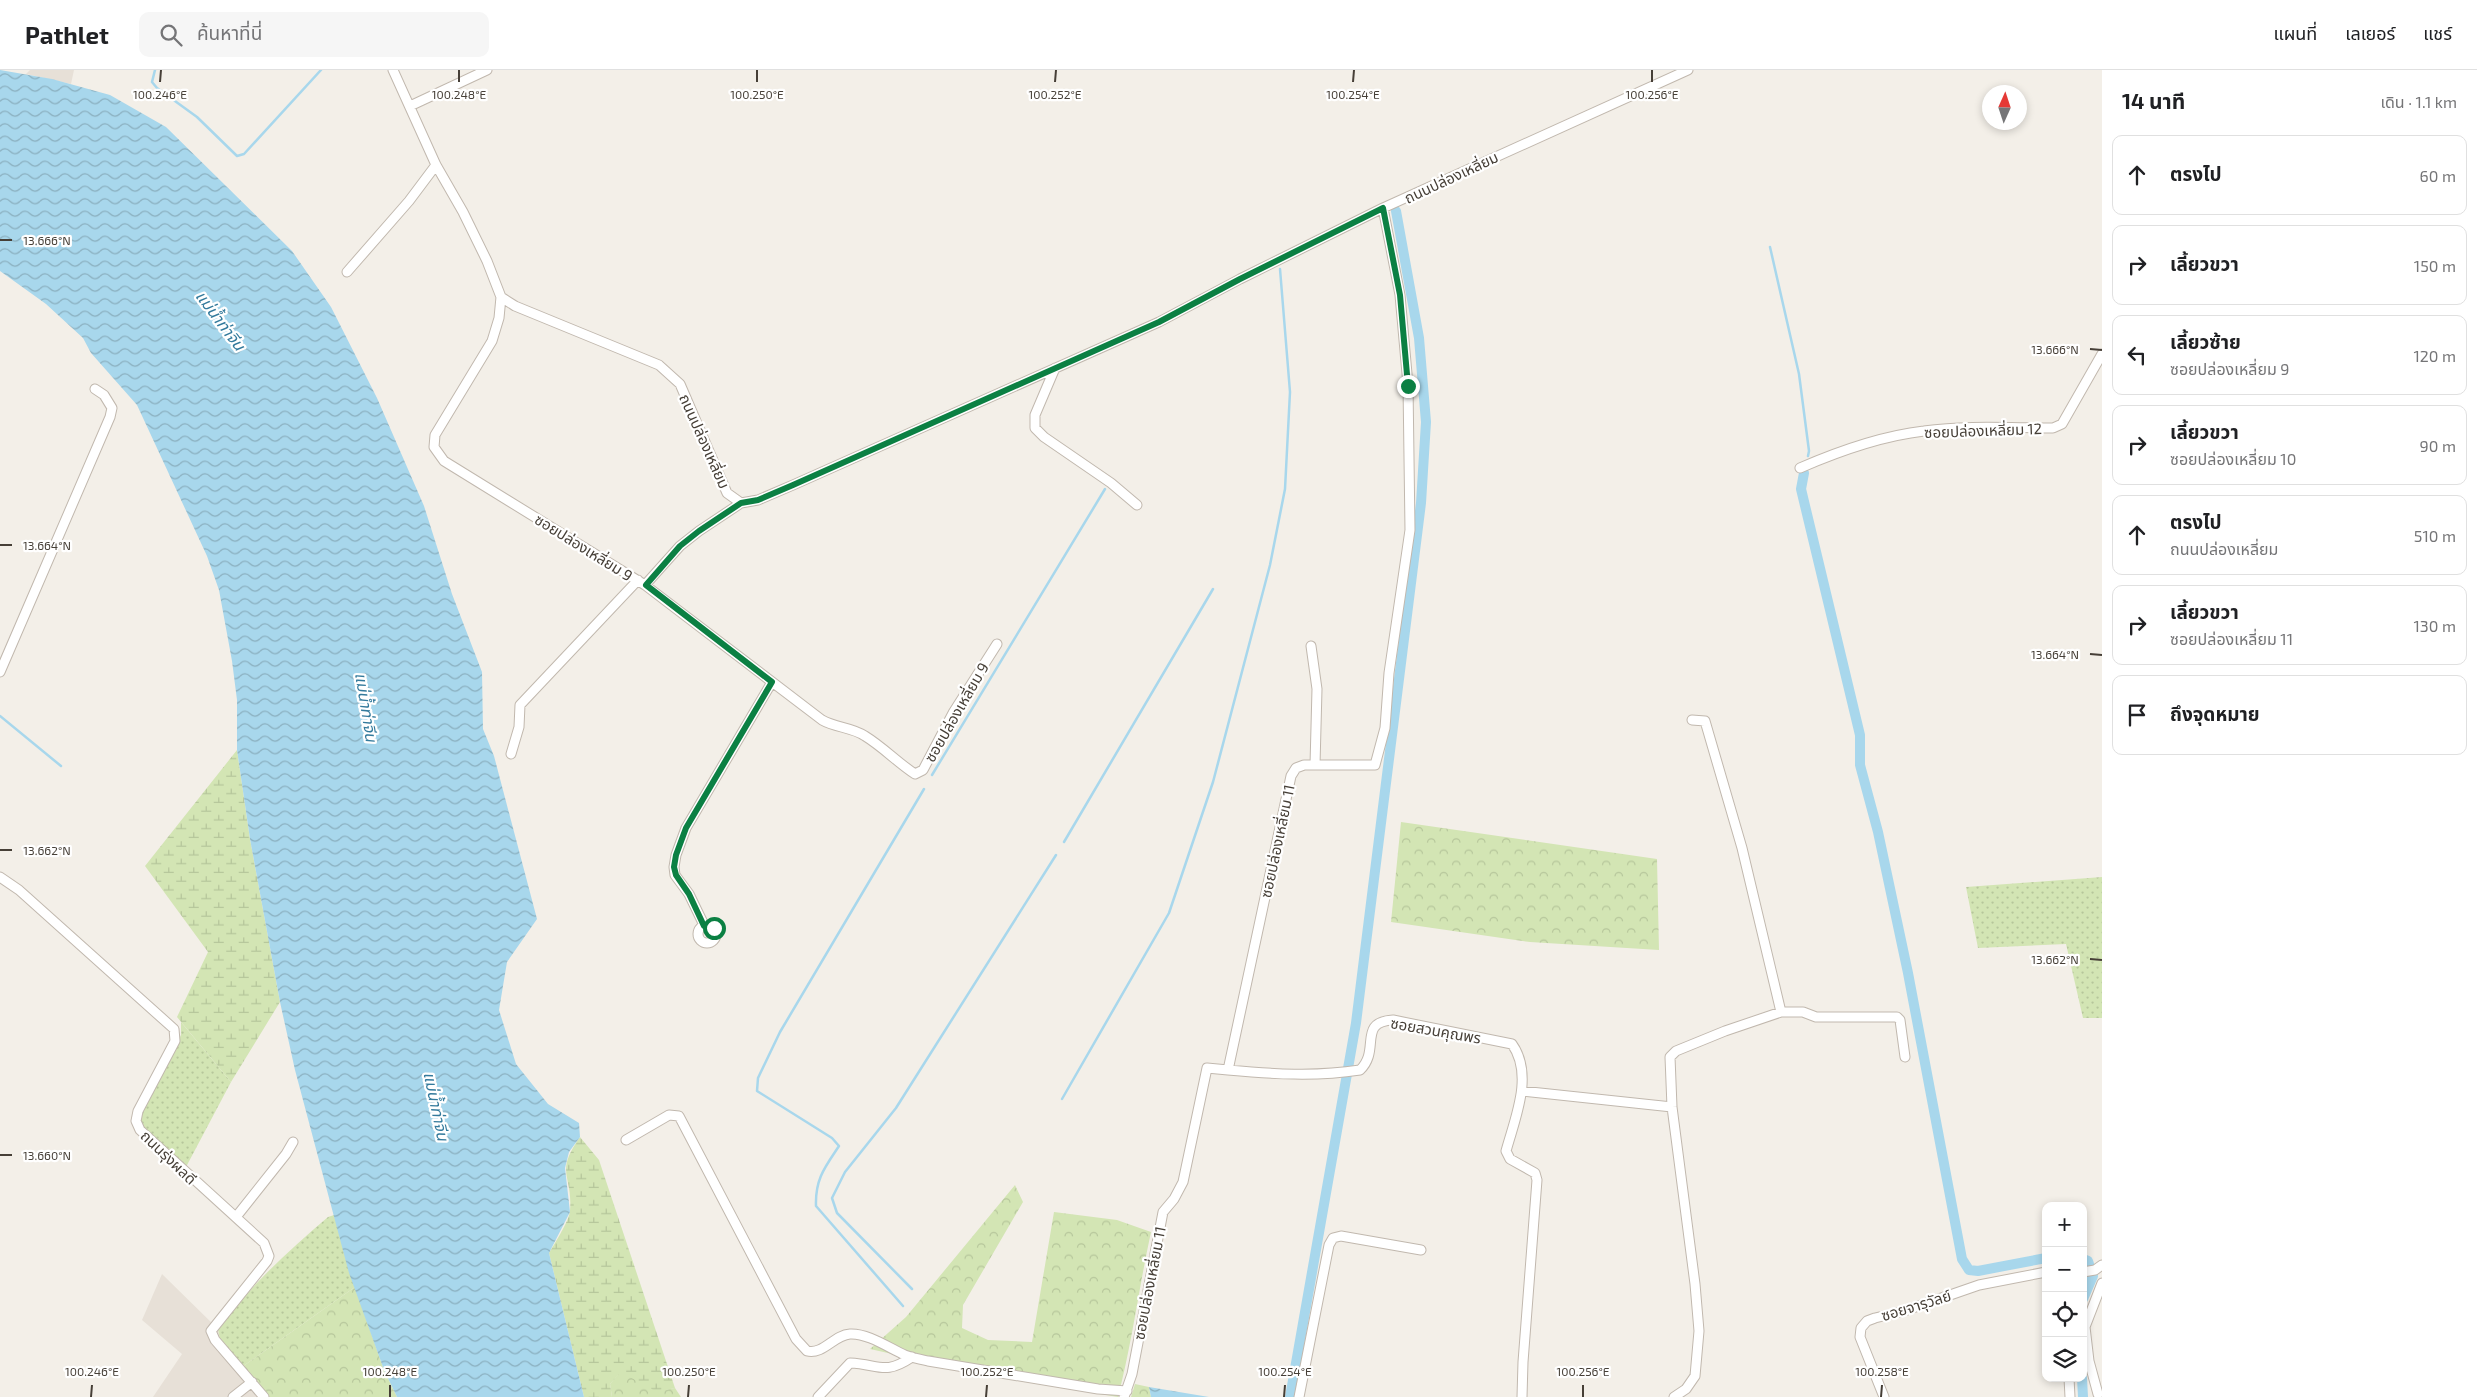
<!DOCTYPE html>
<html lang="th">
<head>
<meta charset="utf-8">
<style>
	body { margin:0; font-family:"Exo 2","Noto Sans Thai",sans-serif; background:#f6f6f6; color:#202124 }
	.controls { position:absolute; right:15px; bottom:15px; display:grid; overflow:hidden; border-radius:10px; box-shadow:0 2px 8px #0003 }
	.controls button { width:45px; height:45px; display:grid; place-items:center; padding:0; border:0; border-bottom:1px solid #e0e0e0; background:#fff; color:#202124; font:25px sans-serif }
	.compass { position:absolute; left:1982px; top:15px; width:45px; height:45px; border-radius:50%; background:#fff; box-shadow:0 2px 8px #0003; rotate:3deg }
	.stop { position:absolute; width:15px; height:15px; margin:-11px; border:4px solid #0b8043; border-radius:50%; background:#fff }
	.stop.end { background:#0b8043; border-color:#fff; box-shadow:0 1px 5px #0008 }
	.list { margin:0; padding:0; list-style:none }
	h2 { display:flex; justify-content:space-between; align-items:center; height:65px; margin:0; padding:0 20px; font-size:21px }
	h2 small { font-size:16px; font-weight:400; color:#757577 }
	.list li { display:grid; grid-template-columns:32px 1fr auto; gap:15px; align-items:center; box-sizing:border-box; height:80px; margin:0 10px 10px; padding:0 10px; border:1px solid #e0e0e0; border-radius:10px }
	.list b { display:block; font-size:19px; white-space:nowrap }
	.list p { margin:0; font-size:16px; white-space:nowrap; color:#757577 }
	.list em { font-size:16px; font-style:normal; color:#757577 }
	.icon { flex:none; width:28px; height:28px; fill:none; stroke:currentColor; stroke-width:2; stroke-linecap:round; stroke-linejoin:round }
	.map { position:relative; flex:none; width:2102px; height:1327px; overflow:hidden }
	header { display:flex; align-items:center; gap:30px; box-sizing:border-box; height:70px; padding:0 25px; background:#fff; border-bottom:1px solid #e0e0e0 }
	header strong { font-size:24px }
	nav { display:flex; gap:28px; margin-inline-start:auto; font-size:18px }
	.search { width:350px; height:45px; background:#f6f6f6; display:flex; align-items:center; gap:12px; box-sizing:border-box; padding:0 18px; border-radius:10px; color:#757577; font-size:19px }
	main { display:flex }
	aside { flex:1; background:#fff }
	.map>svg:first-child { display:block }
	.residential { fill:#e7e0d7 }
	.grass { fill:url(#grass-dots) }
	.forest { fill:url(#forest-crowns) }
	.wetland { fill:url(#wetland-marsh) }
	.water { fill:url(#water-waves) }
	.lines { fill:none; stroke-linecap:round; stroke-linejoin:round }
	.stream { stroke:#a8d7ec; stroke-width:2.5 }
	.canal { stroke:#a8d7ec; stroke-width:10 }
	.minor-casing { stroke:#c1b8ae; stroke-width:11 }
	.minor { stroke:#fff; stroke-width:9 }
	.route { stroke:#0b8043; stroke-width:6 }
	.ticks { fill:none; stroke:#463f37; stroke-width:2 }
	.labels { text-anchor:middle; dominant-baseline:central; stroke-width:4.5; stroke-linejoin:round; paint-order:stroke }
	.street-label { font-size:15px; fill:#463f37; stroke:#fff }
	.water-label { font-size:16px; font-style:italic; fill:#337a9c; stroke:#fff }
	.ticks-label { font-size:12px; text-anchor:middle; fill:#463f37; stroke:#fff; stroke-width:4.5; stroke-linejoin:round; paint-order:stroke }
</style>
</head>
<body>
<header>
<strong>Pathlet</strong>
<div class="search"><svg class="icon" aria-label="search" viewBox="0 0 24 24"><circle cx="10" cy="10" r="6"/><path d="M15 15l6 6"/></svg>ค้นหาที่นี่</div>
<nav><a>แผนที่</a><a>เลเยอร์</a><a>แชร์</a></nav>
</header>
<main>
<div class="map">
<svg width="2102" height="1327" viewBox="0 0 2102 1327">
	<defs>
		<pattern id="grass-dots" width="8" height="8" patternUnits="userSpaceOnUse" patternTransform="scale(1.25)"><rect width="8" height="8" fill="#d3e5b4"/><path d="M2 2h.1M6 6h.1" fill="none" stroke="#b6c69b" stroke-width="1.8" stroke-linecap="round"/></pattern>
		<pattern id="forest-crowns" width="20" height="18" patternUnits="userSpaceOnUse" patternTransform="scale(1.25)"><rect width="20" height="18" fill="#d3e5b4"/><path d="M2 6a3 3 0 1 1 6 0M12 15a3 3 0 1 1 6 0" fill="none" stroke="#b6c69b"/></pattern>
		<pattern id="wetland-marsh" width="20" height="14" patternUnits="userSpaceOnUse" patternTransform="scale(1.25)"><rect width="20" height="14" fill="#d3e5b4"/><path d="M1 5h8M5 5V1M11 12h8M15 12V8" fill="none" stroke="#b6c69b"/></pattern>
		<pattern id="water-waves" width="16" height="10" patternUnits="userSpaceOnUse" patternTransform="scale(1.25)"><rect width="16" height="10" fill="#a8d7ec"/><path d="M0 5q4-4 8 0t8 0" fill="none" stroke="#8bb0c0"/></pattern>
	</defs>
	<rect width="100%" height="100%" fill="#f3efe8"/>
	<path class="residential" d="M 30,0 L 74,0 L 71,14 L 26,4 Z
		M 162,1204 L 218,1259 L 220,1270 L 268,1327 L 153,1327 L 182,1284 L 142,1250 Z"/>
	<path class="grass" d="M 2102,807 L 2102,948 L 2083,948 L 2066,874 L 1978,878 L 1966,817 Z
		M 181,952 L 231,1012 L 186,1097 L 142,1059 L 139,1045 L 181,965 Z
		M 334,1145 L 355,1217 L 242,1297 L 220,1270 L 218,1259 C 250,1216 287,1182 328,1147 Z"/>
	<path class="forest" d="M 1401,752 L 1657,789 L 1659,880 L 1530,872 L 1391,852 Z
		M 1015,1115 L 1023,1132 L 963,1235 L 962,1258 L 988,1270 L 1032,1272 L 1054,1142 L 1117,1150 L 1151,1162 C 1139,1217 1132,1273 1118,1327 L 991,1306 L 870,1279 L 906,1247 Z
		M 355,1217 L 384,1300 L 397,1327 L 268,1327 L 242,1297 Z
		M 621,1301 L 657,1321 L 675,1318 L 681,1327 L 612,1327 L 610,1314 Z
		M 1135,1314 L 1149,1317 L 1151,1327 L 1131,1327 Z"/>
	<path class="wetland" d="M 237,680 L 250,769 L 280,932 L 231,1012 L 177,947 L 208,882 L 145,796 Z
		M 580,1067 L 599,1090 L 675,1318 L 657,1322 L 621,1302 L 610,1314 L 612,1327 L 584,1327 L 549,1183 C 555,1173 569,1151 570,1141 C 573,1104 554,1104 580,1067 Z"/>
	<path class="water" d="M 0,0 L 52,9 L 110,25 L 166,57 L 292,181 L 331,237 L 377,328 L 424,436 L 452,524 L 482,602 L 483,659 L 494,686 L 537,849 L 507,892 L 499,940 L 516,994 L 548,1034 L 579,1053 L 580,1067 L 569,1082 L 565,1098 L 570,1142 L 549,1183 L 584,1327 L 397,1327 L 384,1300 L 349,1203 L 295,1000 L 280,932 L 250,769 L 237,680 L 237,630 L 232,591 L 219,520 L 207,486 L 137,335 L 91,283 L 83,268 L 46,234 L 0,201 Z
		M 1149,1317 L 1209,1327 L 1151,1327 Z"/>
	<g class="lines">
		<path class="stream" d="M 155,0 L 152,12 L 157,18 L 197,47 L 237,86 L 244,84 L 321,0
			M 1770,177 L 1799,304 L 1809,381 L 1808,386
			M 0,646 L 61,696
			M 932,705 L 1105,419
			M 1064,772 L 1213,519
			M 1062,1029 L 1169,843 L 1213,712 L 1270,495 L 1285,419 L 1290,322 L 1280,199
			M 912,1219 L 837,1143 L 832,1128 L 845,1102 L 896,1038 L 1056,785
			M 903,1236 L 816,1136 C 815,1109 825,1097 839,1076 L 832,1068 L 757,1021 L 758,1008 L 780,962 L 924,719"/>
		<path class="canal" d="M 1804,403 L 1801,419 L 1860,665 L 1860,695 L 1878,762 L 1908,903 L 1962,1189 L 1969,1200 L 1978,1201 L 2046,1188
			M 2083,1189 L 2088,1191 L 2093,1206 L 2083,1229
			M 2082,1308 L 2083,1327
			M 1290,1327 L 1356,953 L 1421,433 L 1426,352 L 1419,268 L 1396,141"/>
		<g class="minor-casing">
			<path id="minor" d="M 393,0 L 436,95 L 463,142 L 487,191 L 501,227 L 515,236 L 659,295 L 680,314 L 727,423 L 741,433 L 758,430 L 793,415 L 1159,252 L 1240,209 L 1383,138 L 1688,0
				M 410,36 L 487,0
				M 347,202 L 409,131 L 436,95
				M 501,227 L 499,248 L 492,271 L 435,365 L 434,377 L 444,391 L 645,515 L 822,650 C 836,658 852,657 865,666 C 883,677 898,693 915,704 L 923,700 L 953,643 L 997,574
				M 1055,298 L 1035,345 L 1035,358 L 1044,367 L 1111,413 L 1137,435
				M 1800,398 C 1839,381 1881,366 1924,361 C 1967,355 2010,358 2053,358 L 2062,354 L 2102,284
				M 645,515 L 680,476 L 699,461 L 741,433
				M 1311,576 L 1317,619 L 1315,695
				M 0,602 L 110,347 L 112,338 L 104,325 L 95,319
				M 1692,650 L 1705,651 L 1742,778 L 1781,942
				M 511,684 L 519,657 L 520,635 L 638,510
				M 0,807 L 19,820 L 174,959 L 175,971 L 138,1041 L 136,1051 L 140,1060 L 264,1173 L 269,1186 L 267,1191 L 211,1261 L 215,1270 L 264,1327
				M698 864a9 9 0 1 1 18 0a9 9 0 1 1-18 0Z
				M 704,855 L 689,824 L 675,805 L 674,797 L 676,785 L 686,758 L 772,612
				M 1228,1000 C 1273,1004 1315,1007 1360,1000 C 1381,980 1357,952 1393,950 L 1512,974 C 1534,1005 1515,1048 1506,1081 L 1510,1089 L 1535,1103 L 1537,1110 L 1523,1292 L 1522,1327
				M 1522,1021 L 1672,1037
				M 626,1070 L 669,1045 L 679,1046 L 796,1269 L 807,1281 C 823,1285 834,1265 850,1264 C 868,1263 889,1278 905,1285 C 912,1288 921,1289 928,1291 L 1098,1319 L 1127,1321
				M 236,1147 L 286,1084 L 293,1072
				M 2083,1202 L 2095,1200 L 2102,1195
				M 2069,1308 L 2070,1327
				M 2098,1324 L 2089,1291 L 2085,1257 L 2102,1213
				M 233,1327 L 252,1312
				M 818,1327 L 850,1293 C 879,1294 884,1306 912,1287
				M 1124,1327 L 1132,1304 L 1163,1142 L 1174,1129 L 1183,1112 L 1207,998 L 1228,1000 L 1291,706 L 1296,698 L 1304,695 L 1375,695 L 1385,658 L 1389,603 L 1410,460 L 1408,315 L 1400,225 L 1383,138
				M 1299,1327 L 1329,1175 L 1333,1168 L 1341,1166 L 1421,1180
				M 1674,1327 L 1686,1319 L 1695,1306 L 1699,1261 L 1695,1214 L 1672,1037 L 1670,987 L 1676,981 L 1725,961 L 1781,942 L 1803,942 L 1816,947 L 1897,947 L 1900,950 L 1905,987
				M 1884,1327 L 1860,1267 L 1861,1258 L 1867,1251 L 1875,1248 L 1904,1241 L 1979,1215 L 2046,1202"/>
		</g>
		<use href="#minor" class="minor"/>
	</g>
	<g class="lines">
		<path class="route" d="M 714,858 L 704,856 L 689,824 L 676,805 L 674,797 L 676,785 L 686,758 L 772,612 L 646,515 L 680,476 L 699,461 L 741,433 L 758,430 L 793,415 L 1159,252 L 1240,209 L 1383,138 L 1400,225 L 1408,316"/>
	</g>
	<path class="ticks" d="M 160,12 L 161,0M 459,12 L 459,0M 757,12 L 757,0M 1055,12 L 1056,0M 1353,12 L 1354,0M 1652,12 L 1652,0M 0,170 L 12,170M 2090,279 L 2102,280M 0,475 L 12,475M 2090,584 L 2102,585M 0,780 L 12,780M 2090,889 L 2102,890M 0,1085 L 12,1085M 91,1327 L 92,1315M 390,1327 L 390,1315M 688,1327 L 689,1315M 986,1327 L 987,1315M 1284,1327 L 1285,1315M 1583,1327 L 1583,1315M 1881,1327 L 1882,1315"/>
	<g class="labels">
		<g class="street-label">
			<text transform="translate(1451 107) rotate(-25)">ถนนปล่องเหลี่ยม</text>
			<text transform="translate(1983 360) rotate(-2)">ซอยปล่องเหลี่ยม 12</text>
			<text transform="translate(705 371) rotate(66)">ถนนปล่องเหลี่ยม</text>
			<text transform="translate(584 477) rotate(32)">ซอยปล่องเหลี่ยม 9</text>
			<text transform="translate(956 642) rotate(-60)">ซอยปล่องเหลี่ยม 9</text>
			<text transform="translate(1277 771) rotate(-78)">ซอยปล่องเหลี่ยม 11</text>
			<text transform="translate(1436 960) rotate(10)">ซอยสวนคุณพร</text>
			<text transform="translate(169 1087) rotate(44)">ถนนรุ่งผลดี</text>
			<text transform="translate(1149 1213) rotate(-79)">ซอยปล่องเหลี่ยม 11</text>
			<text transform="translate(1916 1235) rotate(-17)">ซอยจารุวัลย์</text>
		</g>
		<g class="water-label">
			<text transform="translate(221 250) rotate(53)">แม่น้ำท่าจีน</text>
			<text transform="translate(367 637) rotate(81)">แม่น้ำท่าจีน</text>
			<text transform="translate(437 1036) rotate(78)">แม่น้ำท่าจีน</text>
		</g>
	</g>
	<g class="ticks-label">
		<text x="160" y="29">100.246°E</text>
		<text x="459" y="29">100.248°E</text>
		<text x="757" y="29">100.250°E</text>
		<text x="1055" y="29">100.252°E</text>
		<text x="1353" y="29">100.254°E</text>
		<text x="1652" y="29">100.256°E</text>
		<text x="47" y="175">13.666°N</text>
		<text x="2055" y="284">13.666°N</text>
		<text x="47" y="480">13.664°N</text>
		<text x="2055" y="589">13.664°N</text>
		<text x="47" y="785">13.662°N</text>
		<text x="2055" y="894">13.662°N</text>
		<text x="47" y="1090">13.660°N</text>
		<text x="92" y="1306">100.246°E</text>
		<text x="390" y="1306">100.248°E</text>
		<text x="689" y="1306">100.250°E</text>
		<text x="987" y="1306">100.252°E</text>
		<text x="1285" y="1306">100.254°E</text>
		<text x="1583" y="1306">100.256°E</text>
		<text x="1882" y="1306">100.258°E</text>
	</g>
</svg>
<div class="controls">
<button>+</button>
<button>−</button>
<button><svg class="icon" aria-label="locate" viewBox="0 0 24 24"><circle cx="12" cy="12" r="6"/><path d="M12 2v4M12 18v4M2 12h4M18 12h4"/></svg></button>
<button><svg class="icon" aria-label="layers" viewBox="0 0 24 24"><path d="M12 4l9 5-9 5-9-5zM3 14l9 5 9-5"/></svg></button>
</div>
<svg class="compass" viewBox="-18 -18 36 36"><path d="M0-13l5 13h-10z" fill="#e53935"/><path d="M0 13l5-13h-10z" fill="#757577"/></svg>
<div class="stop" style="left:714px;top:858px"></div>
<div class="stop end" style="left:1408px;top:316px"></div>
</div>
<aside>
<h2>14 นาที<small>เดิน · 1.1 km</small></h2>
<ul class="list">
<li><svg class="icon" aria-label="ahead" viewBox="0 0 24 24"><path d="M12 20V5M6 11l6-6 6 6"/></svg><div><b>ตรงไป</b></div><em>60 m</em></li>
<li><svg class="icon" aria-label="right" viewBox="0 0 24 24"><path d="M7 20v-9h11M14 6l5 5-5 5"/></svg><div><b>เลี้ยวขวา</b></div><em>150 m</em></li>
<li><svg class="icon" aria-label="left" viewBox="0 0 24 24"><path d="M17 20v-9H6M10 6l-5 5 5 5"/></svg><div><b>เลี้ยวซ้าย</b><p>ซอยปล่องเหลี่ยม 9</p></div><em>120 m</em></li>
<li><svg class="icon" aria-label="right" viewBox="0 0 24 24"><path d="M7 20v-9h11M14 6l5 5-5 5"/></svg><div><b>เลี้ยวขวา</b><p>ซอยปล่องเหลี่ยม 10</p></div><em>90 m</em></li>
<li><svg class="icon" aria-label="ahead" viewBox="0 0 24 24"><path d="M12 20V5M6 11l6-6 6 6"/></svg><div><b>ตรงไป</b><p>ถนนปล่องเหลี่ยม</p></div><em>510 m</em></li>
<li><svg class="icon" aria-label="right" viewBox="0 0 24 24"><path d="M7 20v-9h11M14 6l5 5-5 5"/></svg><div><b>เลี้ยวขวา</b><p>ซอยปล่องเหลี่ยม 11</p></div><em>130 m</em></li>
<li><svg class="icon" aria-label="arrive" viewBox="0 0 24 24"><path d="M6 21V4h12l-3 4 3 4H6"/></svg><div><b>ถึงจุดหมาย</b></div></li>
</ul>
</aside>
</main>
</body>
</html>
